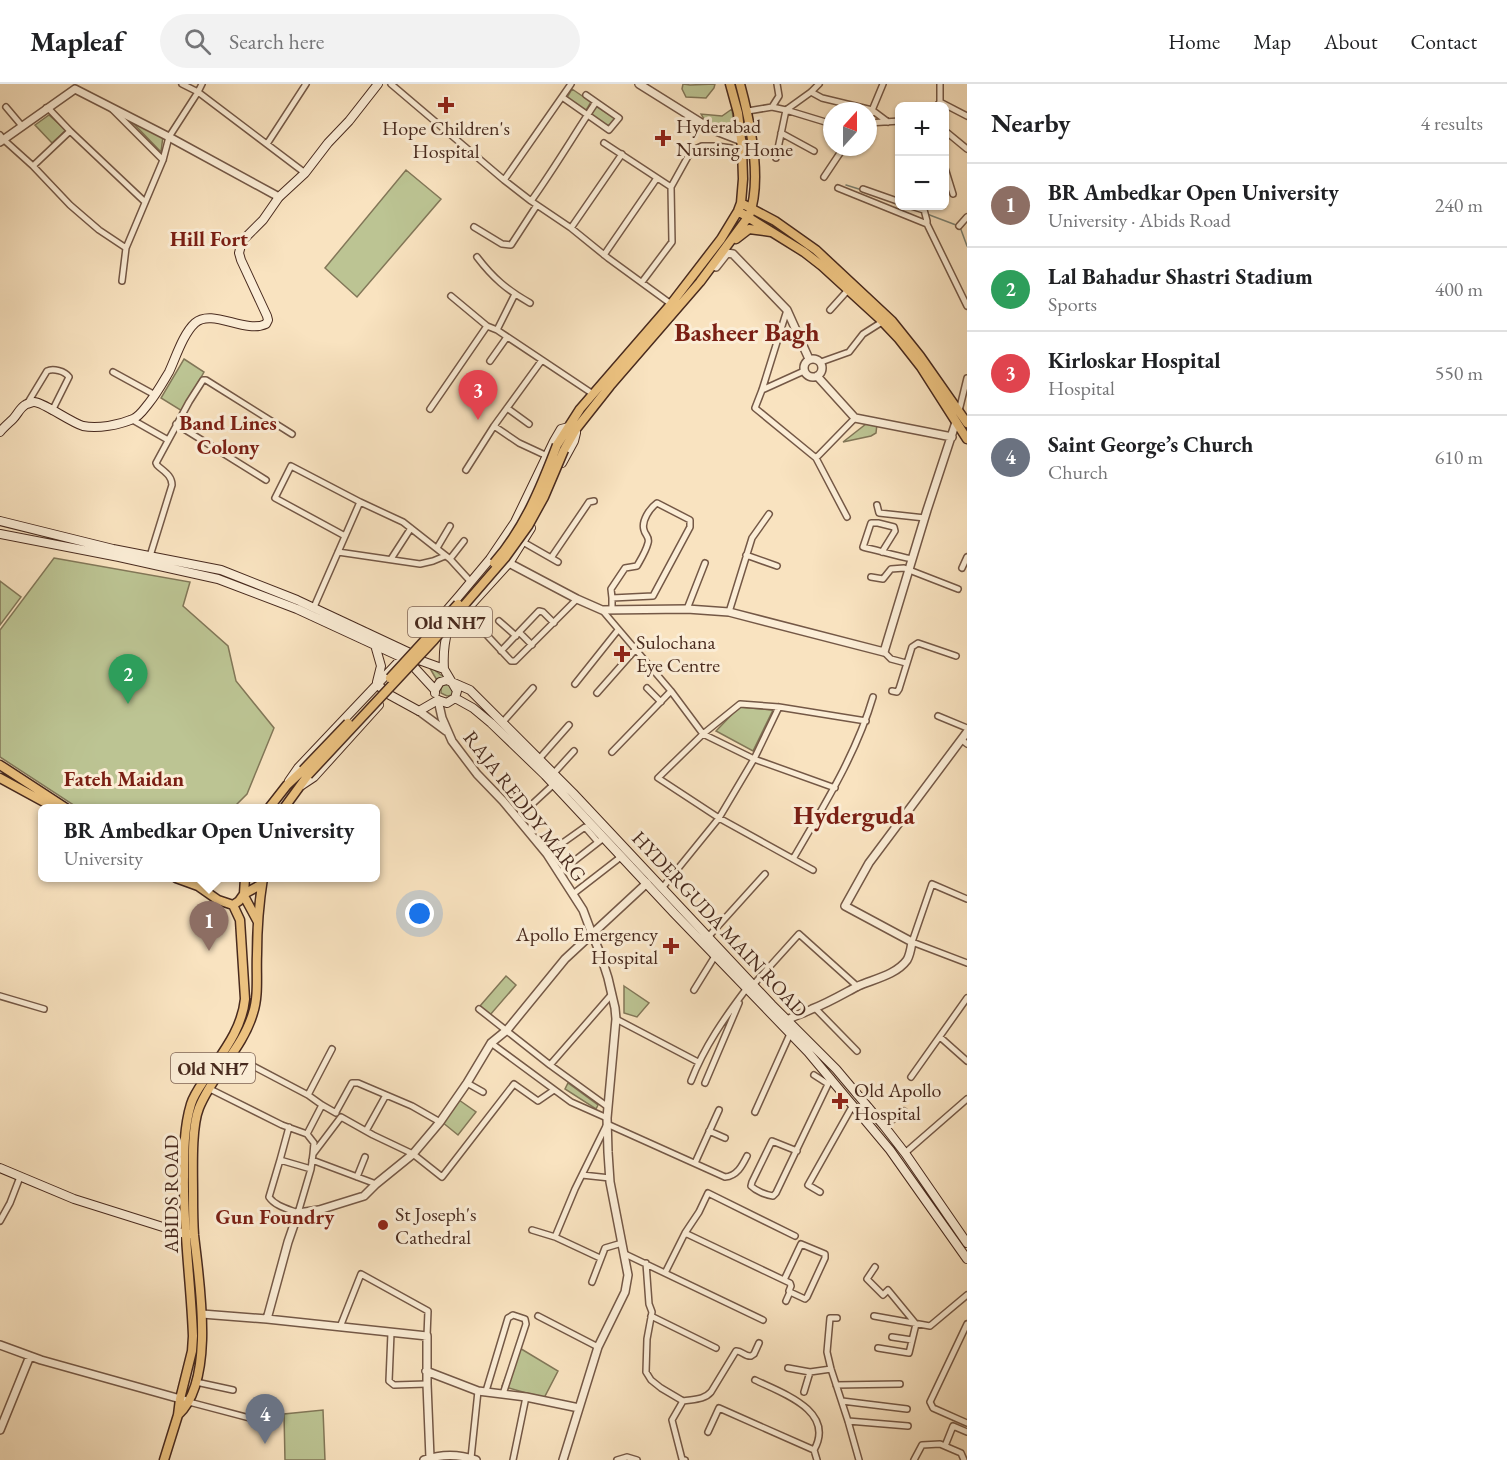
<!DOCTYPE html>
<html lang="en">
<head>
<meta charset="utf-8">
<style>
	body { margin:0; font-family:"EB Garamond",serif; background:#f2f2f2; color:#202124 }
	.controls { position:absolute; right:18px; top:18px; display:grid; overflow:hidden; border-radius:9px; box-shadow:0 2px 4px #0004 }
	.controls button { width:54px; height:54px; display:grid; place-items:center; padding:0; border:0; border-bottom:2px solid #e0e0e0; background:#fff; color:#202124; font:30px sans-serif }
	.compass { position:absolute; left:823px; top:18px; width:54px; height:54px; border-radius:50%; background:#fff; box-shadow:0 2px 4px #0004; rotate:21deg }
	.you { position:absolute; left:420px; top:830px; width:21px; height:21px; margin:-15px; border:4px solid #fff; border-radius:50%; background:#1a73e8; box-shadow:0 0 0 9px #1a73e833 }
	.badge { display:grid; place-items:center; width:39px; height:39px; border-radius:50%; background:#8f2418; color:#fff; font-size:20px; font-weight:700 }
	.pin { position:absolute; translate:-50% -50px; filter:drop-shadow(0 2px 3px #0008) }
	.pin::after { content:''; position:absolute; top:32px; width:21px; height:18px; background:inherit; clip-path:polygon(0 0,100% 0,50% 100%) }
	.popup { position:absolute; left:38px; top:720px; width:342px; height:78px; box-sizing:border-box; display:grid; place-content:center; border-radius:9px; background:#fff; filter:drop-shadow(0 2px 4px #0005); font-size:20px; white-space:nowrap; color:#757577 }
	.popup b { font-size:22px; color:#202124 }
	.popup::after { content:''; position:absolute; left:50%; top:100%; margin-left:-12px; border:12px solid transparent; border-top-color:#fff }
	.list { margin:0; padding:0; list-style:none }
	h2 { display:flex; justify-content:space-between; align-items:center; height:78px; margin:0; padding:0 24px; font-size:26px }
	h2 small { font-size:20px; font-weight:400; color:#757577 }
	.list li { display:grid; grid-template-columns:39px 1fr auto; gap:18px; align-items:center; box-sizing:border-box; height:84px; padding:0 24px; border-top:2px solid #e0e0e0 }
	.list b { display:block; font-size:22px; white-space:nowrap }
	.list p { margin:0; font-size:20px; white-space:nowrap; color:#757577 }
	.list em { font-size:20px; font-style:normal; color:#757577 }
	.icon { flex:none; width:33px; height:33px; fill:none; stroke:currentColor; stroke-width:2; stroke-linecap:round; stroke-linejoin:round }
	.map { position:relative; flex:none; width:967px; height:1376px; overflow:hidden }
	header { display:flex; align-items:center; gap:36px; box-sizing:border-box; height:84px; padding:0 30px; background:#fff; border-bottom:2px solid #e0e0e0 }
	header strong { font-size:28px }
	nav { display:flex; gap:33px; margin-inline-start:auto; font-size:21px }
	.search { width:420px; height:54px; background:#f2f2f2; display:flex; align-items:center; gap:15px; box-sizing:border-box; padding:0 21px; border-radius:33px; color:#757577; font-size:22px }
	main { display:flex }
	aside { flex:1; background:#fff }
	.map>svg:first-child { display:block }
	.green { fill:#bcc493; stroke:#827758; stroke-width:1.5 }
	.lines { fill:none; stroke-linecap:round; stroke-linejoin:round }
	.stream { stroke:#7c8374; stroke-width:1.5 }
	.minor-casing { stroke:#745846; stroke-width:8 }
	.tertiary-casing { stroke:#745846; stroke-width:10 }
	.secondary-casing { stroke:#482a1e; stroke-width:10 }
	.primary-casing { stroke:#482a1e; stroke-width:11 }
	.minor { stroke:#fbedd6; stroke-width:5 }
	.tertiary { stroke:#fbedd6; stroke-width:7 }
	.secondary { stroke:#fbedd6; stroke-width:8 }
	.primary { stroke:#ecc280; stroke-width:8 }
	.primary-bridge-casing { stroke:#482a1e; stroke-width:11; stroke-linecap:butt }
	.primary-bridge { stroke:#ecc280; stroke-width:8 }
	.poi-dot { fill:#8f2418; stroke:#fbedd6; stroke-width:2 }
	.labels { text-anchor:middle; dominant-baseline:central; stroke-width:6; stroke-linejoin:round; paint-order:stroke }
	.shield { fill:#fbedd6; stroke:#7e6455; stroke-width:1.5 }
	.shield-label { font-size:18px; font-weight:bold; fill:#482a1e }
	.poi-label { font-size:20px; fill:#482a1e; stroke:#fbedd6; text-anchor:start }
	.street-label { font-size:20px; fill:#482a1e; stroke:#fbedd6 }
	.neighbourhood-label { font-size:21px; font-weight:bold; fill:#7a1f14; stroke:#fbedd6 }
	.district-label { font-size:26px; font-weight:bold; fill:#7a1f14; stroke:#fbedd6 }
</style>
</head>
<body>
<header>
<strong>Mapleaf</strong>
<div class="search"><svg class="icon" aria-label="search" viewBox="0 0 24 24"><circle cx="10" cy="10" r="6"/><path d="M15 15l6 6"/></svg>Search here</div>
<nav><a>Home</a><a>Map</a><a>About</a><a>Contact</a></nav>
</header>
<main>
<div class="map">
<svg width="967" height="1376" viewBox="0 0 967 1376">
	<rect width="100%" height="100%" fill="#f9e3c0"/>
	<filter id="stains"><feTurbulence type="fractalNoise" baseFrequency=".00333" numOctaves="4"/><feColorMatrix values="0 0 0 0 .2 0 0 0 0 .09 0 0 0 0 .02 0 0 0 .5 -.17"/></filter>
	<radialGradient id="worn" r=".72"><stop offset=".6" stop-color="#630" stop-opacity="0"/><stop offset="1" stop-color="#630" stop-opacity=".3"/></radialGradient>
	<path class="green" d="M 683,0 L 690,1 L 715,0 L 714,4 L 706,14 L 686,13 L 682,5 Z
		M 572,5 L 591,18 L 585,28 L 566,15 Z
		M 596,22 L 616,35 L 610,45 L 590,32 Z
		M 732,25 L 734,42 L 732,48 C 719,46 707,42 701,30 L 722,32 Z
		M 49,31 L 66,46 L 52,59 L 35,41 Z
		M 129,35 L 163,52 L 161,68 Z
		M 406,86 L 441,115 L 357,213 L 325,184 Z
		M 184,275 L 204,288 L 182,327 L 161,314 Z
		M 866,340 L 877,340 L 876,349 L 871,352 L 843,358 Z
		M 54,474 L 190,498 L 183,522 L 228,562 L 236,597 L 274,644 L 247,710 L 233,724 L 78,724 L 0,673 L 0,546 Z
		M 0,497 L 21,513 L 0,541 Z
		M 428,581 L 454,601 L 453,611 L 447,612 L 441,609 L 441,603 Z
		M 739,623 L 773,626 L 753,667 L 716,647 Z
		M 506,892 L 516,901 L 490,931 L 480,922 Z
		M 624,902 L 649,919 L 637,933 L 624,929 Z
		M 568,999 L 598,1021 L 596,1025 L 565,1005 Z
		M 459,1016 L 476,1028 L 458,1051 L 442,1038 Z
		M 518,1263 L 558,1287 L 544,1314 L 502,1302 Z
		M 323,1326 L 325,1376 L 285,1376 L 284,1330 Z"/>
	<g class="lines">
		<path class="stream" d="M 846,101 L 862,106
			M 927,130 L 956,141
			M 960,143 L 967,162"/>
		<g class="minor-casing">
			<path id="minor" d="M 182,0 L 198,8 L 305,89
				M 391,0 L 504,96 L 531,117 L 571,144 L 608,174 L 671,220
				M 811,8 L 822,14 L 872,26 L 888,38
				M 586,11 L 596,18
				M 940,18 L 967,32
				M 937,22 L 940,18 L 940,0
				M 6,23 L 22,42
				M 772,23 L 779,12 L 777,0
				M 46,24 L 50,26 L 70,47 L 145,118
				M 112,25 L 163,76
				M 748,27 L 772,23 L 786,26 L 832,40
				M 868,36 L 883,0
				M 868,39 L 900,37
				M 944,46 L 967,65
				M 781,49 L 814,67
				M 0,51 L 3,55 L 33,82 L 70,121 L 99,146 L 126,164 L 163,76 L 169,53 L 198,8 L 202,0
				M 604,59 L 671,103
				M 267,60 L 306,0 L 305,0
				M 776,74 L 786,26 L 811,8 L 819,0
				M 944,81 L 953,110
				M 33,82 L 70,47
				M 824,93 L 844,63
				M 504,96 L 571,0
				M 838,104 L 927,140
				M 863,105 L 900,118
				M 531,117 C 554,85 574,51 596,18 L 619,34 L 609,46 L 562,13
				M 911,122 L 924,126
				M 923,122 L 927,137 L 927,140 L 967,222
				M 959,142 L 967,133
				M 474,143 L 502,160 L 511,161 L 537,121
				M 571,144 L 622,70
				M 604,171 L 657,94
				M 477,173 C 493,194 507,206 530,219
				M 122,197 L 126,164
				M 642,198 L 672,158 L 671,103 L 691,67 L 702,62 L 716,62 L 731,64 L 743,73
				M 451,212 L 487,242
				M 787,226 L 762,306 L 755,324 L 816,374 L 847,433
				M 830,226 L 848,206
				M 497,246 L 593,310
				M 490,277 L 507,253
				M 821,278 L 849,268 L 863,250 L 882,238
				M 113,288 L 155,311
				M 762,306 L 804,287
				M 27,320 L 47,287 C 53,284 65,287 69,293 L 52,327
				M 507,324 L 529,340
				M 430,325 L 487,242 L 497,246 L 515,210
				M 959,327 L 967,294
				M 131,335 L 168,356
				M 176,340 L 266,396
				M 494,342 L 519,359 L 547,372
				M 816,374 L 855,334
				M 466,386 L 494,342 L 542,276
				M 877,421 L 879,429 L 925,434
				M 345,452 L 275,414 L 291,382 L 360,418
				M 523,458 L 558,478
				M 437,464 L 450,442
				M 338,468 L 420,480 L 433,477 L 445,472
				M 882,468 L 895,447 L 894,443 L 878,439 L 871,439 L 863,463 C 880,467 896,472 912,475
				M 746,471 L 777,482
				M 150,472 L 172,401 C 172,391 163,387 157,381 L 156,379 L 189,318 L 203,296 L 206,296 L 292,350
				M 551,474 L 587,421 L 589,418 L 594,417
				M 391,475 L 411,444
				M 450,475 L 464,457
				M 962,484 L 967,473
				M 871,493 L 883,495 L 891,485 L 904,484 L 958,505
				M 612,514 L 611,505 L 625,484 L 637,482 C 641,475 646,467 648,459 C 650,453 645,451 644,446 C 641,437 650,424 657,419 L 690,436 L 690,443 L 653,512 L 612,514 L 612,526
				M 314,523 L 360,418 L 403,438 L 450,475 L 471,498
				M 687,525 L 705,479
				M 602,526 L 671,607 L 703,650 L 754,675 L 835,704
				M 729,528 L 752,454 L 769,430
				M 499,537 L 516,552
				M 483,547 L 511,577 L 515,577 L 577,515
				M 519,548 L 532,561
				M 501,567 L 539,527 L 543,528 L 554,539
				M 884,568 L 891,575 L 906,579
				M 575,600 L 618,546
				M 647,604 L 661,618
				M 892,607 L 897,608 L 899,605 L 912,563 L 918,559 L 956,572
				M 597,609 L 635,566
				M 938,632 L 967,644
				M 502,639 L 533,604
				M 962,656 L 967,660
				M 612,668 L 671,607
				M 539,675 L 569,641
				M 554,689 L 574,667
				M 528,724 L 554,700
				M 547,770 L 585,743 L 598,758
				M 793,775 C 823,723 856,671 873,613
				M 813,786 L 719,734 L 658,694 L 703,650 L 740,620 L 779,623 L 866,637
				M 560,788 L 601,756
				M 663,803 L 719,734 L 754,675 L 779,623
				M 573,810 L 622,772
				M 967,815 L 932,800 L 912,858 L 967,879
				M 709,852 L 765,790
				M 754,900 L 799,850 L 858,903
				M 694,906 L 715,872
				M 0,912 L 44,925
				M 815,924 L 857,967
				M 479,925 L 550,981 L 612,910
				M 616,935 L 698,978
				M 940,953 L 967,977
				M 491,959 L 571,1018 L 607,1034
				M 332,965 L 308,1011 L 322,1021 L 336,1029
				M 232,971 L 308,1011
				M 550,981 L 608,1023
				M 814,991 L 828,1000
				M 911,993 L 967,914
				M 691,997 C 704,963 725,933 747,904
				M 467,999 L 483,1008
				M 705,999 L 739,919
				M 210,1005 L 282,1041 L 307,1050 L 314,1059 L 313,1070 L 341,1033 L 373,1051 L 413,1070 L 442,1093 L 514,1000 L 538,1017 L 554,1006
				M 336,1028 L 352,999 L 358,999 L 412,1022 L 440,1038
				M 755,1028 L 790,950
				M 884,1042 L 904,1027
				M 289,1043 L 280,1076 L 311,1085
				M 366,1047 L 386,1011
				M 709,1047 L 725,1054
				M 307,1050 L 322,1021
				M 797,1067 L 772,1057 L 752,1098 L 751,1102 C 756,1107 766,1111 773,1112 L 776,1109 L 831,994
				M 905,1069 L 967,1015
				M 280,1076 L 269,1113 C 275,1122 288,1125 298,1129 L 311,1085 L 313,1070
				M 312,1076 L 376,1100
				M 695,1079 L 719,1026
				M 582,1091 L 610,1094
				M 357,1093 L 365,1073
				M 820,1108 L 808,1101 L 853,1021
				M 0,1137 L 10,1119 L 20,1093
				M 532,1146 L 555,1153
				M 685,1149 L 790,1199 L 791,1202 L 789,1207 L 790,1208 L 805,1215 L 807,1213 L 825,1174 L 825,1170 L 801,1160 L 784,1196
				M 625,1170 L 763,1236
				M 600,1174 L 555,1153 L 575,1105 L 607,1040 L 725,1093 C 737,1092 742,1082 747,1072
				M 646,1179 L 649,1220 L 652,1228 L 647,1255 L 646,1288 L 651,1296 L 661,1304 L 683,1317 L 672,1336 L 682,1375 L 685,1376
				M 875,1183 L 867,1195 L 883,1211 L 888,1206 L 916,1240 L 909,1269 L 878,1264
				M 665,1189 L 685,1149 L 699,1128 L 708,1109 L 795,1152
				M 592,1198 L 605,1164 L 622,1159
				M 786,1217 L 790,1208
				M 538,1232 L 598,1263
				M 651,1232 L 716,1264
				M 874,1232 L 930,1242 L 967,1211
				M 837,1234 L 830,1234 L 827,1268 L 831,1285 L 848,1337 L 859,1376
				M 967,1240 L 930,1318 L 933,1324 L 967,1339
				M 340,1243 L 361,1190 L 428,1227 L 427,1252
				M 391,1249 L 389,1297 L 394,1301 L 427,1300
				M 892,1253 L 912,1256
				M 788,1284 L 810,1288 L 831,1285
				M 755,1296 C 782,1309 836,1327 814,1366 L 817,1376
				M 196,1298 L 233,1306
				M 836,1301 L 900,1300
				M 486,1307 L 508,1234 L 513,1231 L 525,1235 L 526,1240 L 503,1310
				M 804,1308 L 810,1288
				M 683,1317 C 694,1315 704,1316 711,1308 L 736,1267 C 741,1266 745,1273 751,1272 L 754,1270 L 759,1259
				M 842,1317 L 907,1325
				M 189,1318 L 257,1336
				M 848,1337 L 908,1342
				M 708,1348 L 719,1324 L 814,1366
				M 945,1362 L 953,1342 L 967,1348
				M 471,1374 L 478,1307
				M 513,1376 L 526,1313
				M 617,1376 L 627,1373 L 637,1376
				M 914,1376 L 922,1361 L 940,1360 L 961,1369 L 964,1376"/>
		</g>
		<g class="tertiary-casing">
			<path id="tertiary" d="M 639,0 L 711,45 L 742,57
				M 0,58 L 75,5 L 169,53 L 279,113
				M 713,182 L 716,183 L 727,169 L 733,170 L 787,226 L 809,275
				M804 284a9 9 0 1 1 18 0a9 9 0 1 1-18 0Z
				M 817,292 L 855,334 L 952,353
				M 509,479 L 577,515 L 602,526 L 687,525 L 729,528 L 884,568 L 927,426 L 956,338
				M 438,616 L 442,634 L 452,657 L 477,690 L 503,717 L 547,770 L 583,826 L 592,850 L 600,869 L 608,894 L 615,924 L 616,935 L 607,1034 L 608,1068 L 610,1098 L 628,1191 L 625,1208 L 598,1263 L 563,1376
				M 419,627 L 446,647
				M 783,939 C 791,932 803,930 812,925 C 828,919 843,910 858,902 C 874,895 896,891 907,876 C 910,871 911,864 912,858 L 845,822 L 869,779 L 967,648
				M 202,1230 L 267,1235 L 427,1252 L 427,1300 L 430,1374
				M 267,1235 L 288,1158 L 298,1129 L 319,1126 L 364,1112 L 376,1100 L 413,1070 L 440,1038 L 467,999 L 491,959 L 507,946 L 565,875 L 647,799
				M 0,1261 L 41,1276 L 184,1316
				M 426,1287 L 478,1307 L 526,1313 L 579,1324
				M 0,1346 L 30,1272
				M 424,1376 C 441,1370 459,1370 476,1376"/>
		</g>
		<g class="secondary-casing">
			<path id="secondary" d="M 0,348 C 4,343 9,339 13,335 C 17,331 20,324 25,321 C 26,320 33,318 34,318 C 43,318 70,338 83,342 C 98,345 119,341 133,335 C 140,332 144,325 149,319 C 157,309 163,298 169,288 C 176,273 183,250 195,239 C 212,224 245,250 266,240 L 268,236 L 267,232 L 241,176 L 239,169 L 242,157 L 263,136 L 279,113 L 305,89 L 328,59 L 349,37 L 378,0
				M 562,379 L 574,357 L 576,349
				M 0,437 L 113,465 L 221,486 L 297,516 L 408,568 L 419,576 L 444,585 L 457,607 L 455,614 L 447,619 L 438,616
				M 0,450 L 119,473 L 218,495 L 297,525 L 403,574 L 413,582 L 435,606 L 435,609
				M 440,534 L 459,512 L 490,475 L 515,438 L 554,357 L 561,345 L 569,343
				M 458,535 L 509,479 L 531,444
				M 375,561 L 381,582 L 377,598
				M 444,585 C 443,570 444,559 448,545
				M 377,600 L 388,610 L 419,627 L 438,616
				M 435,606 L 440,598 L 447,596 L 470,606 L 573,709 L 772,921 L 836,985 L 884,1042 L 905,1069 L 967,1159
				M 455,614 L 473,624 L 491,639 L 545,691 L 674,829 L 808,968 L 890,1066 L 967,1175
				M 289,697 L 298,684 L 405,571
				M 302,701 L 314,693 L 379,621
				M 0,1084 L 74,1115 L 185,1150 L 191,1150"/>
		</g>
		<g class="primary-casing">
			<path id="primary" d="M 741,119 L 775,137 L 816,166 L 892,237 L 920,272 L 967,339
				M 738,127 L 804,168 L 822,182 L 881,236 L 899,255 L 921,283 L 967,355
				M 736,155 L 749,145 L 771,148
				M 557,361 L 580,325 L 671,220 L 721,155 L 738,127 L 741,119 L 743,95 L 742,64 L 738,29 L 730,0
				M 564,366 L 576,345 L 610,302 L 700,198 L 749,132 C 763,95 750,37 740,0
				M 0,681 L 66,724
				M 0,694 L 55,724
				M 269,724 L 287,701 L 303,686
				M 284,724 L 308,691
				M 176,794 L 198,802 L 218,816 L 233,821
				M 244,810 L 245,794
				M 244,812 L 258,838
				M 233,821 L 239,817 L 244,810 L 262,800
				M 178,1331 C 216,1296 199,1197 194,1151 C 193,1137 193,1123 193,1110 C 193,1087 191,1044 199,1024 C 212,991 243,964 253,929 C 259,911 256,890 257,870 C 257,845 259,819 263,794
				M 164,1376 L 178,1331 L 180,1315 L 192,1267 L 193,1252 C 191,1199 183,1146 184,1092 C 184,1068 184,1043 191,1020 C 194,1010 201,1001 207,992 C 223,968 242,945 245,915 L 240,836 L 233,821"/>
		</g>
		<use href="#minor" class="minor"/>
		<use href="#tertiary" class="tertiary"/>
		<use href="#secondary" class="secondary"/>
		<use href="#primary" class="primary"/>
		<g class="primary-bridge-casing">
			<path id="primary-bridge" d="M 494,479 C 524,445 541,403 557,361
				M 390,594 L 458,520
				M 303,686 L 348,639
				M 308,691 L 434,556 L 505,474 L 528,442 L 544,413 L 564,366"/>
		</g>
		<use href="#primary-bridge" class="primary-bridge"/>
	</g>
	<g class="poi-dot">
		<path d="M443 12h6v6h6v6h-6v6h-6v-6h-6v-6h6z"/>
		<path d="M660 45h6v6h6v6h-6v6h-6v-6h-6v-6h6z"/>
		<path d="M619 561h6v6h6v6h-6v6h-6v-6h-6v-6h6z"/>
		<path d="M668 853h6v6h6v6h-6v6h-6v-6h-6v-6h6z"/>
		<path d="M837 1008h6v6h6v6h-6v6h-6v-6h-6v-6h6z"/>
		<circle cx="383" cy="1141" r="6"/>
	</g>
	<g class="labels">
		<g class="shield">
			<rect x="408" y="523" width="84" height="30" rx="4.5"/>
			<rect x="171" y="969" width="84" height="30" rx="4.5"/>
		</g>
		<g class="shield-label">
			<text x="450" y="538">Old NH7</text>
			<text x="213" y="984">Old NH7</text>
		</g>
		<g class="poi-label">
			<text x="676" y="42">Hyderabad<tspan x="676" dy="23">Nursing Home</tspan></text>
			<text x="446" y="44" text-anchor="middle">Hope Children's<tspan x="446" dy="23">Hospital</tspan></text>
			<text x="636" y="558">Sulochana<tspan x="636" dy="23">Eye Centre</tspan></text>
			<text x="658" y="850" text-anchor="end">Apollo Emergency<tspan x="658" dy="23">Hospital</tspan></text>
			<text x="854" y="1006">Old Apollo<tspan x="854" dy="23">Hospital</tspan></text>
			<text x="395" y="1130">St Joseph's<tspan x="395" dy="23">Cathedral</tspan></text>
		</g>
		<g class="street-label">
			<text transform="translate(525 722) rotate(52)">RAJA REDDY MARG</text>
			<text transform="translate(720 840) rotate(47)">HYDERGUDA MAIN ROAD</text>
			<text transform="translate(171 1110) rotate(-90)">ABIDS ROAD</text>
		</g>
		<g class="neighbourhood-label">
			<text x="209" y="154">Hill Fort</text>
			<text x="228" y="338">Band Lines<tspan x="228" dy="24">Colony</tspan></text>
			<text x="124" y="694">Fateh Maidan</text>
			<text x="275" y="1132">Gun Foundry</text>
		</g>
		<g class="district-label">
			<text x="747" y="248">Basheer Bagh</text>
			<text x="854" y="731">Hyderguda</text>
		</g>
	</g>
	<rect width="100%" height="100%" filter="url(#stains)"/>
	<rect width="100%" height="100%" fill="url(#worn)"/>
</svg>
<div class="controls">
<button>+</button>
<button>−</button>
</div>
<svg class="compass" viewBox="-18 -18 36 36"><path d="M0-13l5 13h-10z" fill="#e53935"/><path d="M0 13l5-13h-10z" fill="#757577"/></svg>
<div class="you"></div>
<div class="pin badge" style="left:209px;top:867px;background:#8d6e63">1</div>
<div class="popup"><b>BR Ambedkar Open University</b>University</div>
<div class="pin badge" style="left:128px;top:620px;background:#2e9e5b">2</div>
<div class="pin badge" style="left:478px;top:336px;background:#e0444e">3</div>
<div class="pin badge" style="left:265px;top:1360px;background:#6b7280">4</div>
</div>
<aside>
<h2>Nearby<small>4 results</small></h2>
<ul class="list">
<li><span class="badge" style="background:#8d6e63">1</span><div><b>BR Ambedkar Open University</b><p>University · Abids Road</p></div><em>240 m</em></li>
<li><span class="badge" style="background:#2e9e5b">2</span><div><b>Lal Bahadur Shastri Stadium</b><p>Sports</p></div><em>400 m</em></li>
<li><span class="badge" style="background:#e0444e">3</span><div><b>Kirloskar Hospital</b><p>Hospital</p></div><em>550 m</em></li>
<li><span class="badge" style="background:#6b7280">4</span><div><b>Saint George’s Church</b><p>Church</p></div><em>610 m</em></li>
</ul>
</aside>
</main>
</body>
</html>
